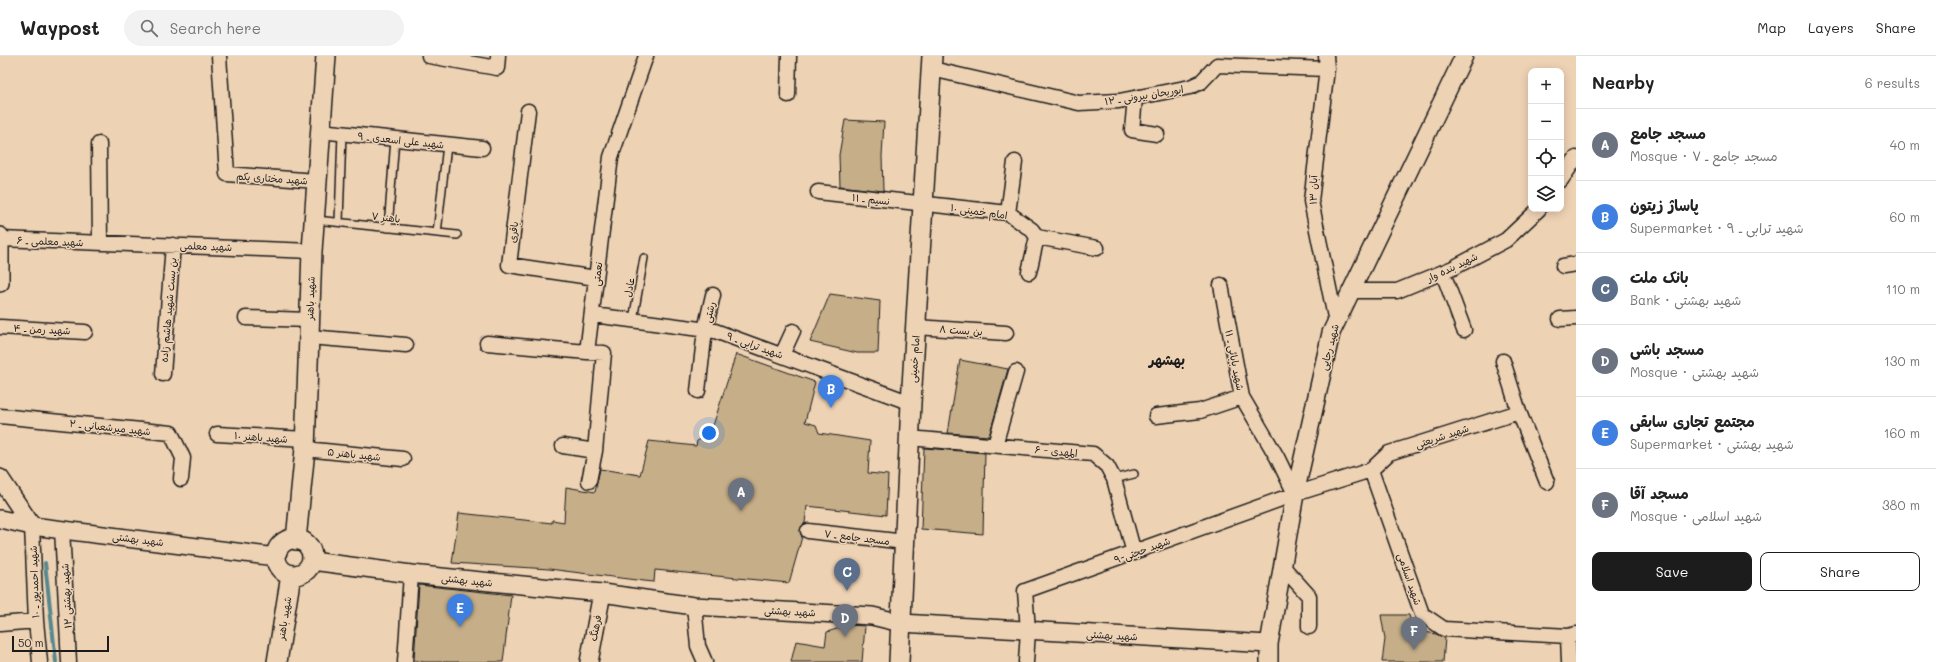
<!DOCTYPE html>
<html lang="en">
<head>
<meta charset="utf-8">
<style>
	body { margin:0; font-family:Mali,"Playpen Sans Arabic",sans-serif; background:#f2f2f2; color:#222 }
	.controls { position:absolute; right:12px; top:12px; display:grid; overflow:hidden; border-radius:8px; box-shadow:0 2px 10px #0003 }
	.controls button { width:36px; height:36px; display:grid; place-items:center; padding:0; border:0; border-bottom:1px solid #e0e0e0; background:#fff; color:#222; font:20px sans-serif }
	.scale { position:absolute; left:12px; bottom:10px; width:97px; box-sizing:border-box; padding-left:4px; border:2px solid #1c1c1c; border-top:0; font-size:11px; line-height:14px; white-space:nowrap; color:#1c1c1c; -webkit-text-stroke:3px #eed2b4; paint-order:stroke }
	.you { position:absolute; left:709px; top:377px; width:14px; height:14px; margin:-10px; border:3px solid #fff; border-radius:50%; background:#1a73e8; box-shadow:0 0 0 6px #1a73e833 }
	.badge { display:grid; place-items:center; width:26px; height:26px; border-radius:50%; background:#1c1c1c; color:#fff; font-size:13px; font-weight:700 }
	.pin { position:absolute; translate:-50% -33px; filter:drop-shadow(0 1px 2px #0008) }
	.pin::after { content:''; position:absolute; top:21px; width:14px; height:12px; background:inherit; clip-path:polygon(0 0,100% 0,50% 100%) }
	.list { margin:0; padding:0; list-style:none }
	h2 { display:flex; justify-content:space-between; align-items:center; height:52px; margin:0; padding:0 16px; font-size:17px }
	h2 small { font-size:13px; font-weight:400; color:#767676 }
	.list li { display:grid; grid-template-columns:26px 1fr auto; gap:12px; align-items:center; box-sizing:border-box; height:72px; padding:0 16px; border-top:1px solid #e0e0e0 }
	.list b { display:block; font-size:15px; white-space:nowrap }
	.list p { margin:0; font-size:13px; white-space:nowrap; color:#767676 }
	.list em { font-size:13px; font-style:normal; color:#767676 }
	.actions { display:flex; gap:8px; padding:12px 16px }
	.actions a { flex:1; padding:9px 0; border:1px solid #1c1c1c; border-radius:8px; text-align:center; font-size:14px; color:#1c1c1c }
	.actions .main { background:#1c1c1c; color:#fff }
	.icon { flex:none; width:22px; height:22px; fill:none; stroke:currentColor; stroke-width:2; stroke-linecap:round; stroke-linejoin:round }
	.map { position:relative; flex:none; width:1576px; height:606px; overflow:hidden }
	header { display:flex; align-items:center; gap:24px; box-sizing:border-box; height:56px; padding:0 20px; background:#fff; border-bottom:1px solid #e0e0e0 }
	header strong { font-size:19px }
	nav { display:flex; gap:22px; margin-inline-start:auto; font-size:14px }
	.search { width:280px; height:36px; background:#f2f2f2; display:flex; align-items:center; gap:10px; box-sizing:border-box; padding:0 14px; border-radius:22px; color:#767676; font-size:15px }
	main { display:flex }
	aside { flex:1; background:#fff }
	.map>svg:first-child { display:block }
	.lines { fill:none; stroke-linecap:round; stroke-linejoin:round }
	.stream { stroke:#56878c; stroke-width:4 }
	.building { fill:#c5ae88; stroke:#1c1c1c }
	.service-casing { stroke:#1c1c1c; stroke-width:10 }
	.minor-casing { stroke:#1c1c1c; stroke-width:17 }
	.tertiary-casing { stroke:#1c1c1c; stroke-width:20 }
	.secondary-casing { stroke:#1c1c1c; stroke-width:22 }
	.service { stroke:#eed2b4; stroke-width:7 }
	.minor { stroke:#eed2b4; stroke-width:14 }
	.tertiary { stroke:#eed2b4; stroke-width:17 }
	.secondary { stroke:#eed2b4; stroke-width:19 }
	.labels { text-anchor:middle; dominant-baseline:central; stroke-width:3; stroke-linejoin:round; paint-order:stroke }
	.street-label { font-size:10px; fill:#1c1c1c; stroke:#eed2b4 }
	.district-label { font-size:14px; font-weight:bold; fill:#1c1c1c; stroke:#eed2b4 }
</style>
</head>
<body>
<header>
<strong>Waypost</strong>
<div class="search"><svg class="icon" aria-label="search" viewBox="0 0 24 24"><circle cx="10" cy="10" r="6"/><path d="M15 15l6 6"/></svg>Search here</div>
<nav><a>Map</a><a>Layers</a><a>Share</a></nav>
</header>
<main>
<div class="map">
<svg width="1576" height="606" viewBox="0 0 1576 606">
	<rect width="100%" height="100%" fill="#eed2b4"/>
	<filter id="ink" filterUnits="userSpaceOnUse"><feTurbulence type="fractalNoise" baseFrequency=".025" numOctaves="2"/><feDisplacementMap in="SourceGraphic" scale="8" xChannelSelector="R" yChannelSelector="G"/><feConvolveMatrix kernelMatrix="1 2 1 2 8 2 1 2 1" color-interpolation-filters="sRGB"/></filter>
	<g filter="url(#ink)">
		<g class="lines">
			<path class="stream" d="M 45,507 L 56,606"/>
		</g>
		<path class="building" d="M 845,64 L 884,66 L 882,100 L 883,135 L 840,130 L 839,99 Z
			M 830,238 L 880,245 L 878,297 L 857,297 L 810,286 Z
			M 736,298 L 815,326 L 805,366 L 816,369 L 819,377 L 870,385 L 868,417 L 888,419 L 886,459 L 807,450 L 805,467 L 800,474 L 802,481 L 789,527 L 655,514 L 654,526 L 644,525 L 549,513 L 452,507 L 459,457 L 552,467 L 552,464 L 564,466 L 566,431 L 595,436 L 600,413 L 640,419 L 649,385 L 696,390 L 697,385 L 710,379 Z
			M 960,304 L 1008,313 L 989,380 L 948,377 Z
			M 924,392 L 985,397 L 983,478 L 921,473 Z
			M 419,529 L 511,539 L 503,606 L 424,606 L 414,604 Z
			M 1381,559 L 1409,559 L 1413,574 L 1436,578 L 1445,582 L 1443,606 L 1382,606 L 1385,583 Z
			M 849,569 L 865,570 L 862,606 L 791,606 L 796,585 L 825,590 L 827,576 Z"/>
		<g class="lines">
			<g class="service-casing">
				<path id="service" d="M 316,164 L 457,179
					M 339,166 L 342,77
					M 388,172 L 395,83
					M 437,177 L 447,89
					M 633,264 L 644,202
					M 1114,423 L 1134,418"/>
			</g>
			<g class="minor-casing">
				<path id="minor" d="M 219,0 L 227,118 L 316,125
					M 429,0 L 497,12 L 498,0
					M 1326,0 L 1327,13 L 1311,145 L 1336,266
					M 932,13 L 1079,47 L 1119,45 L 1190,31 L 1201,26 L 1217,9 L 1327,13
					M 788,39 L 789,0
					M 1135,42 L 1132,74 L 1157,78
					M 528,55 L 509,209 L 596,222
					M 320,75 L 482,92
					M 99,88 L 100,187
					M 1561,124 L 1576,102
					M 818,136 L 1008,157 L 1032,174 L 1037,181 L 1097,192
					M 1008,157 L 1015,106
					M 0,183 L 312,195
					M 1563,210 L 1576,208
					M 1029,216 L 1037,181
					M 1443,217 L 1464,274
					M 1221,229 L 1242,341 L 1277,401 L 1295,438
					M 1352,235 L 1397,235 L 1453,212 L 1506,184 L 1539,153
					M 593,259 L 715,275 L 911,347
					M 246,262 L 309,264
					M 1560,263 L 1576,262
					M 0,271 L 85,276
					M 916,271 L 1006,277
					M 309,281 L 406,289
					M 487,287 L 587,296
					M 782,299 L 793,275
					M 1503,305 L 1519,356 L 1547,426
					M 163,318 L 173,189
					M 698,335 L 705,274 L 713,239
					M 0,360 L 171,377 L 183,402 L 181,423
					M 1156,360 L 1200,355 L 1242,341
					M 217,378 L 305,383
					M 909,382 L 1093,398 L 1107,410 L 1114,423 L 1134,497
					M 995,389 L 1016,316
					M 563,390 L 595,395
					M 305,393 L 403,403
					M 1371,414 L 1389,397 L 1519,356
					M 589,425 L 595,395 L 604,297 L 587,296 L 611,101 L 646,0
					M 32,470 L 36,565 L 40,606
					M 62,473 L 69,606
					M 808,475 L 905,486
					M 1283,511 L 1309,540 L 1309,571
					M 694,550 L 698,590 L 705,606
					M 0,568 L 36,565
					M 1568,580 L 1569,606
					M 405,606 L 411,518
					M 1026,606 L 1028,574 L 1025,535 L 1295,438 L 1371,414 L 1422,558 L 1444,573 L 1568,580 L 1576,578"/>
			</g>
			<g class="tertiary-casing">
				<path id="tertiary" d="M 0,180 L 0,227
					M 0,422 L 32,470
					M 0,463 L 32,470 L 276,501
					M 312,505 L 411,518 L 602,537 L 694,550 L 872,560 L 901,567 L 1269,588
					M 589,606 L 602,537
					M 1269,606 L 1269,588 L 1295,438 L 1331,277 L 1464,0"/>
			</g>
			<g class="secondary-casing">
				<path id="secondary" d="M276 501a18 18 0 1 1 36 0a18 18 0 1 1-36 0Z
					M 296,484 L 305,393 L 312,195 L 326,0
					M 277,606 L 291,519
					M 899,606 L 911,347 L 932,0"/>
			</g>
			<use href="#service" class="service"/>
			<use href="#minor" class="minor"/>
			<use href="#tertiary" class="tertiary"/>
			<use href="#secondary" class="secondary"/>
		</g>
	</g>
	<g class="labels">
		<g class="street-label">
			<text transform="translate(1144 39) rotate(-9)">ابوریحان بیرونی ـ ۱۲</text>
			<text transform="translate(401 84) rotate(6)">شهید علی اسعدی ـ ۹</text>
			<text transform="translate(272 122) rotate(4)">شهید مختاری یکم</text>
			<text transform="translate(1313 134) rotate(-89)">۱۳ آبان</text>
			<text transform="translate(871 143) rotate(6)">نسیم ـ ۱۱</text>
			<text transform="translate(979 155) rotate(8)">امام خمینی ۱۰</text>
			<text transform="translate(386 161) rotate(7)">باهنر ۷</text>
			<text transform="translate(513 176) rotate(-83)">باقری</text>
			<text transform="translate(50 185) rotate(2)">شهید معلمی ـ ۶</text>
			<text transform="translate(206 190) rotate(2)">شهید معلمی</text>
			<text transform="translate(1452 211) rotate(-25)">شهید بنده وار</text>
			<text transform="translate(597 218) rotate(-84)">نعمتی</text>
			<text transform="translate(629 231) rotate(-79)">عادل</text>
			<text transform="translate(310 242) rotate(-88)">شهید باهنر</text>
			<text transform="translate(168 254) rotate(-85)">بن بست شهید هاشم زاده</text>
			<text transform="translate(709 256) rotate(-77)">رشتی</text>
			<text transform="translate(42 273) rotate(3)">شهید رمن ـ ۴</text>
			<text transform="translate(961 274) rotate(4)">بن بست ۸</text>
			<text transform="translate(755 289) rotate(20)">شهید ترابی ـ ۹</text>
			<text transform="translate(1329 291) rotate(-75)">شهید رجایی</text>
			<text transform="translate(914 303) rotate(-86)">امام خمینی</text>
			<text transform="translate(1235 304) rotate(79)">شهید بابائی ـ ۱۱</text>
			<text transform="translate(110 371) rotate(6)">شهید میرشعبانی ـ ۲</text>
			<text transform="translate(1442 380) rotate(-18)">شهید شریعتی</text>
			<text transform="translate(261 381) rotate(4)">شهید باهنر ۱۰</text>
			<text transform="translate(1056 395) rotate(5)">المهدی - ۶</text>
			<text transform="translate(354 398) rotate(6)">شهید باهنر ۵</text>
			<text transform="translate(857 481) rotate(7)">مسجد جامع ـ ۷</text>
			<text transform="translate(138 483) rotate(7)">شهید بهشتی</text>
			<text transform="translate(1142 494) rotate(-20)">شهید حجتی-۹</text>
			<text transform="translate(1410 523) rotate(71)">شهید اسلامی</text>
			<text transform="translate(467 524) rotate(6)">شهید بهشتی</text>
			<text transform="translate(34 526) rotate(-92)">شهید احمدپور ـ ۱۰</text>
			<text transform="translate(66 540) rotate(-93)">شهید بهشتی ۱۲</text>
			<text transform="translate(790 555) rotate(3)">شهید بهشتی</text>
			<text transform="translate(284 562) rotate(-81)">شهید باهنر</text>
			<text transform="translate(595 572) rotate(-79)">فرهنگ</text>
			<text transform="translate(1112 579) rotate(3)">شهید بهشتی</text>
		</g>
		<g class="district-label">
			<text x="1167" y="303">بهشهر</text>
		</g>
	</g>
</svg>
<div class="controls">
<button>+</button>
<button>−</button>
<button><svg class="icon" aria-label="locate" viewBox="0 0 24 24"><circle cx="12" cy="12" r="6"/><path d="M12 2v4M12 18v4M2 12h4M18 12h4"/></svg></button>
<button><svg class="icon" aria-label="layers" viewBox="0 0 24 24"><path d="M12 4l9 5-9 5-9-5zM3 14l9 5 9-5"/></svg></button>
</div>
<div class="scale">50 m</div>
<div class="you"></div>
<div class="pin badge" style="left:741px;top:455px;background:#6b7280">A</div>
<div class="pin badge" style="left:831px;top:352px;background:#3f7fe0">B</div>
<div class="pin badge" style="left:847px;top:535px;background:#5c6f8a">C</div>
<div class="pin badge" style="left:845px;top:581px;background:#6b7280">D</div>
<div class="pin badge" style="left:460px;top:571px;background:#3f7fe0">E</div>
<div class="pin badge" style="left:1414px;top:594px;background:#6b7280">F</div>
</div>
<aside>
<h2>Nearby<small>6 results</small></h2>
<ul class="list">
<li><span class="badge" style="background:#6b7280">A</span><div><b>مسجد جامع</b><p>Mosque · مسجد جامع ـ ۷</p></div><em>40 m</em></li>
<li><span class="badge" style="background:#3f7fe0">B</span><div><b>پاساژ زیتون</b><p>Supermarket · شهید ترابی ـ ۹</p></div><em>60 m</em></li>
<li><span class="badge" style="background:#5c6f8a">C</span><div><b>بانک ملت</b><p>Bank · شهید بهشتی</p></div><em>110 m</em></li>
<li><span class="badge" style="background:#6b7280">D</span><div><b>مسجد باشی</b><p>Mosque · شهید بهشتی</p></div><em>130 m</em></li>
<li><span class="badge" style="background:#3f7fe0">E</span><div><b>مجتمع تجاری سابقی</b><p>Supermarket · شهید بهشتی</p></div><em>160 m</em></li>
<li><span class="badge" style="background:#6b7280">F</span><div><b>مسجد آقا</b><p>Mosque · شهید اسلامی</p></div><em>380 m</em></li>
</ul>
<div class="actions"><a class="main">Save</a><a>Share</a></div>
</aside>
</main>
</body>
</html>
